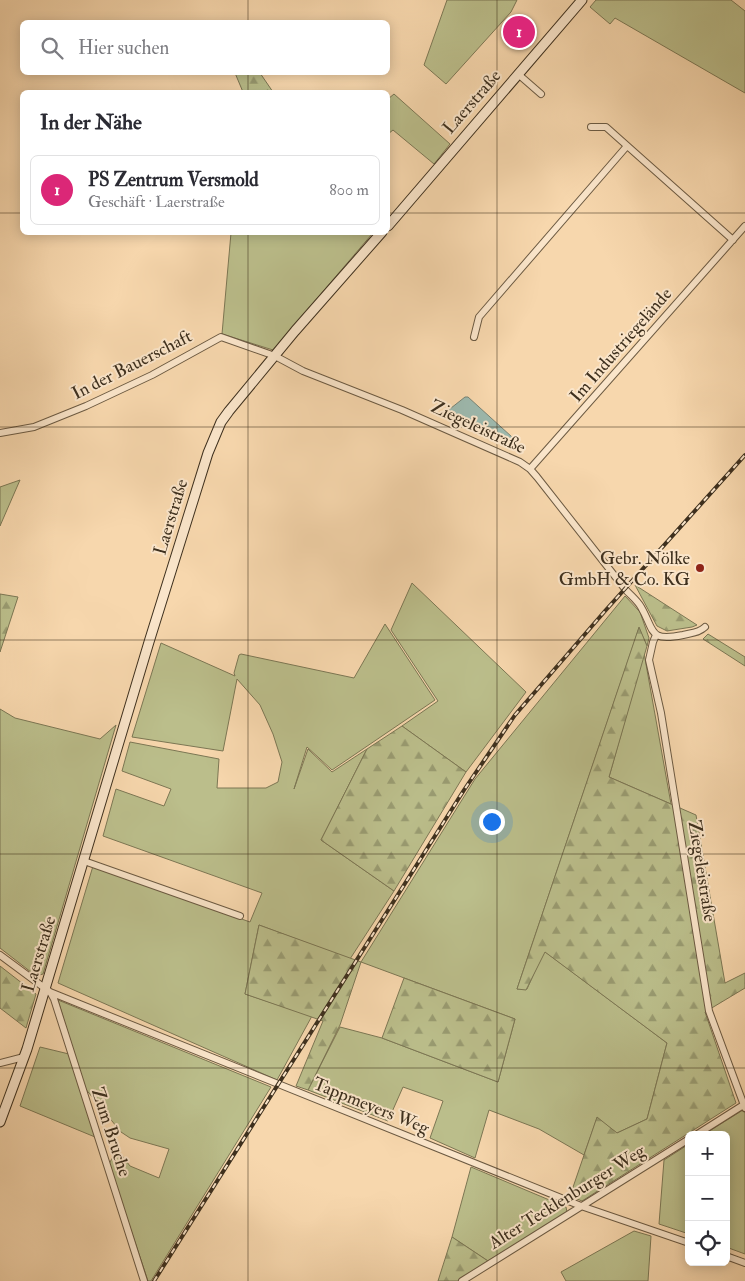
<!DOCTYPE html>
<html lang="de">
<head>
<meta charset="utf-8">
<style>
	body { margin:0; font-family:"IM FELL Double Pica",serif; background:#f2f2f3; color:#2b2b33 }
	.controls { position:absolute; right:15px; bottom:15px; display:grid; overflow:hidden; border-radius:8px; box-shadow:0 2px 12px #0003 }
	.controls button { width:45px; height:45px; display:grid; place-items:center; padding:0; border:0; border-bottom:1px solid #e1e1e2; background:#fff; color:#2b2b33; font:25px sans-serif }
	.you { position:absolute; left:491px; top:821px; width:18px; height:18px; margin:-12px; border:4px solid #fff; border-radius:50%; background:#1a73e8; box-shadow:0 0 0 8px #1a73e833 }
	.badge { display:grid; place-items:center; width:32px; height:32px; border-radius:50%; background:#db2777; color:#fff; font-size:16px; font-weight:700 }
	.pin { position:absolute; translate:-50% -50%; border:2px solid #fff; box-shadow:0 1px 5px #0006 }
	.list { margin:0; padding:0; list-style:none }
	h2 { display:flex; justify-content:space-between; align-items:center; height:65px; margin:0; padding:0 20px; font-size:21px }
	h2 small { font-size:16px; font-weight:400; color:#7c7c81 }
	.list li { display:grid; grid-template-columns:32px 1fr auto; gap:15px; align-items:center; box-sizing:border-box; height:70px; margin:0 10px 10px; padding:0 10px; border:1px solid #e1e1e2; border-radius:8px }
	.list b { display:block; font-size:19px; white-space:nowrap }
	.list p { margin:0; font-size:16px; white-space:nowrap; color:#7c7c81 }
	.list em { font-size:16px; font-style:normal; color:#7c7c81 }
	.icon { flex:none; width:28px; height:28px; fill:none; stroke:currentColor; stroke-width:2; stroke-linecap:round; stroke-linejoin:round }
	.map { position:relative; flex:none; width:745px; height:1281px; overflow:hidden }
	.search { position:absolute; background:#fff; box-shadow:0 2px 12px #0003; left:20px; top:20px; width:370px; height:55px; display:flex; align-items:center; gap:12px; box-sizing:border-box; padding:0 18px; border-radius:8px; color:#7c7c81; font-size:19px }
	.panel { position:absolute; background:#fff; box-shadow:0 2px 12px #0003; left:20px; top:90px; width:370px; height:145px; border-radius:8px }
	.map>svg:first-child { display:block }
	.green { fill:#bbbe8b; stroke:#7c7754 }
	.forest { fill:url(#forest-firs); stroke:#7c7754 }
	.water { fill:#9db9ae; stroke:#778274 }
	.lines { fill:none; stroke-linecap:round; stroke-linejoin:round }
	.street-casing { stroke:#6c5a42; stroke-width:8 }
	.secondary-casing { stroke:#3e301e; stroke-width:11 }
	.street { stroke:#fae5ca; stroke-width:6 }
	.secondary { stroke:#fae5ca; stroke-width:9 }
	.rail-casing { stroke:#3e301e; stroke-width:4 }
	.rail { stroke:#fae5ca; stroke-width:2; stroke-dasharray:5.5; stroke-linecap:butt }
	.grid { fill:none; stroke:#3e301e; stroke-width:1; stroke-opacity:0.55 }
	.poi-dot { fill:#8f2418; stroke:#fae5ca; stroke-width:2 }
	.labels { text-anchor:middle; dominant-baseline:central; stroke-width:4; stroke-linejoin:round; paint-order:stroke }
	.street-label { font-size:18px; fill:#3e301e; stroke:#fae5ca }
	.poi-label { font-size:18px; fill:#3e301e; stroke:#fae5ca; text-anchor:end }
</style>
</head>
<body>
<div class="map">
<svg width="745" height="1281" viewBox="0 0 745 1281">
	<defs>
		<pattern id="forest-firs" width="22" height="20" patternUnits="userSpaceOnUse" patternTransform="scale(1.25)"><rect width="22" height="20" fill="#bbbe8b"/><path d="M5 1l3.5 6h-7zM16 11l3.5 6h-7z" fill="#999b71"/></pattern>
	</defs>
	<rect width="100%" height="100%" fill="#f7d7ad"/>
	<filter id="stains"><feTurbulence type="fractalNoise" baseFrequency=".004" numOctaves="4"/><feColorMatrix values="0 0 0 0 .2 0 0 0 0 .09 0 0 0 0 .02 0 0 0 .5 -.17"/></filter>
	<radialGradient id="worn" r=".72"><stop offset=".6" stop-color="#630" stop-opacity="0"/><stop offset="1" stop-color="#630" stop-opacity=".3"/></radialGradient>
	<path class="green" d="M 447,0 L 517,0 L 511,12 L 446,84 L 424,65 Z
		M 596,0 L 731,0 L 745,11 L 745,93 L 615,18 L 610,24 L 590,7 Z
		M 394,94 L 450,144 L 434,164 L 393,130 L 388,134 L 388,99 Z
		M 371,232 L 372,234 L 273,350 L 222,334 L 231,233 Z
		M 20,480 L 0,526 L 0,487 Z
		M 412,583 L 526,692 L 466,772 L 402,726 L 438,701 L 391,630 Z
		M 625,596 L 640,612 L 649,638 L 647,646 L 639,628 L 517,989 L 527,989 L 544,951 L 667,1043 L 647,1119 L 617,1133 L 597,1118 L 584,1155 L 539,1129 L 489,1110 L 475,1158 L 430,1138 L 443,1101 L 403,1087 L 388,1121 L 308,1090 L 340,1027 L 382,1038 L 498,1082 L 515,1019 L 361,962 L 475,779 Z
		M 385,624 L 435,700 L 332,770 L 307,747 L 294,789 L 308,749 L 332,772 L 367,749 L 321,840 L 394,891 L 350,959 L 259,925 L 245,994 L 312,1016 L 277,1080 L 58,983 L 93,866 L 250,922 L 262,893 L 103,836 L 116,789 L 164,806 L 171,789 L 122,771 L 130,742 L 219,759 L 217,788 L 266,788 L 278,782 L 282,762 L 273,734 L 260,705 L 237,679 L 223,751 L 132,737 L 161,643 L 235,676 L 234,673 L 239,655 L 241,654 L 354,678 Z
		M 644,653 L 671,804 L 609,777 Z
		M 0,709 L 15,718 L 100,739 L 116,725 L 43,974 L 36,976 L 0,948 Z
		M 58,1000 L 271,1087 L 151,1281 L 148,1281 L 109,1164 L 117,1149 L 130,1166 L 159,1178 L 169,1149 L 130,1138 L 121,1132 L 84,1087 Z
		M 40,1047 L 69,1054 L 95,1137 L 20,1106 Z
		M 743,1110 L 745,1113 L 745,1254 L 726,1247 L 726,1135 L 703,1135 Z
		M 689,1144 L 689,1234 L 659,1224 L 664,1160 Z
		M 471,1167 L 566,1207 L 567,1212 L 488,1261 L 452,1237 Z
		M 634,1231 L 651,1236 L 648,1281 L 566,1281 L 561,1272 Z"/>
	<path class="forest" d="M 235,73 L 260,73 L 273,92 L 243,92 Z
		M 635,585 L 697,625 L 692,627 L 667,631 L 657,626 Z
		M 0,594 L 18,597 L 0,652 Z
		M 639,627 L 647,646 L 609,777 L 696,815 L 725,983 L 745,973 L 745,988 L 705,1012 L 736,1103 L 582,1201 L 570,1196 L 597,1117 L 617,1133 L 647,1119 L 667,1043 L 545,952 L 526,990 L 517,989 Z
		M 708,634 L 745,657 L 745,666 L 703,639 Z
		M 402,726 L 466,772 L 394,891 L 321,840 L 367,749 Z
		M 259,925 L 361,962 L 340,1025 L 308,1090 L 296,1086 L 323,1021 L 245,994 Z
		M 0,966 L 36,994 L 26,1028 L 0,1008 Z
		M 404,978 L 515,1019 L 498,1082 L 382,1038 Z
		M 452,1237 L 488,1261 L 461,1281 L 438,1281 Z"/>
	<path class="water" d="M 465,397 L 468,397 L 512,437 L 512,439 L 477,431 L 461,421 L 447,416 L 446,412 Z"/>
	<g class="lines">
		<g class="street-casing">
			<path id="street" d="M 518,74 L 541,94
				M 591,127 L 606,127 L 733,240
				M 474,337 L 479,317 L 627,146
				M 0,433 L 34,427 L 86,406 L 152,375 L 221,337 L 275,356 L 303,371 L 402,410 L 520,462 L 530,469 L 537,477 L 625,589 C 630,595 637,600 641,607 C 655,631 648,642 683,635 C 691,633 699,633 705,627
				M 530,469 L 745,226
				M 656,635 L 653,642 L 649,660 L 661,713 L 709,1011 L 745,1108
				M 84,861 L 240,916
				M 0,955 L 50,992 L 581,1206 L 689,1243
				M 50,992 L 54,999 L 144,1281
				M 0,1063 L 24,1057
				M 696,1135 L 745,1104
				M 726,1256 L 745,1263
				M 462,1281 L 689,1139"/>
		</g>
		<g class="secondary-casing">
			<path id="secondary" d="M 388,226 L 582,0
				M 0,1122 L 27,1049 L 149,642 L 208,453 L 221,422 L 229,411 L 295,331 L 382,232"/>
		</g>
		<use href="#street" class="street"/>
		<use href="#secondary" class="secondary"/>
		<g class="rail-casing">
			<path id="rail" d="M 154,1281 L 464,790 L 515,715 L 605,611 L 745,455"/>
		</g>
		<use href="#rail" class="rail"/>
	</g>
	<path class="grid" d="M 248,0 L 248,22M 497,0 L 497,1281M 248,72 L 248,92M 0,213 L 22,213M 388,213 L 745,213M 248,232 L 248,1281M 0,427 L 745,427M 0,640 L 745,640M 0,854 L 745,854M 0,1068 L 745,1068"/>
	<circle class="poi-dot" cx="700" cy="568" r="5"/>
	<g class="labels">
		<g class="street-label">
			<text transform="translate(472 102) rotate(-49)">Laerstraße</text>
			<text transform="translate(621 345) rotate(-49)">Im Industriegelände</text>
			<text transform="translate(132 365) rotate(-27)">In der Bauerschaft</text>
			<text transform="translate(478 427) rotate(25)">Ziegeleistraße</text>
			<text transform="translate(171 517) rotate(-73)">Laerstraße</text>
			<text transform="translate(702 871) rotate(81)">Ziegeleistraße</text>
			<text transform="translate(39 954) rotate(-73)">Laerstraße</text>
			<text transform="translate(371 1106) rotate(22)">Tappmeyers Weg</text>
			<text transform="translate(111 1132) rotate(72)">Zum Bruche</text>
			<text transform="translate(567 1197) rotate(-32)">Alter Tecklenburger Weg</text>
		</g>
		<g class="poi-label">
			<text x="690" y="558">Gebr. Nölke<tspan x="690" dy="21">GmbH &amp; Co. KG</tspan></text>
		</g>
	</g>
	<rect width="100%" height="100%" filter="url(#stains)"/>
	<rect width="100%" height="100%" fill="url(#worn)"/>
</svg>
<div class="controls">
<button>+</button>
<button>−</button>
<button><svg class="icon" aria-label="locate" viewBox="0 0 24 24"><circle cx="12" cy="12" r="6"/><path d="M12 2v4M12 18v4M2 12h4M18 12h4"/></svg></button>
</div>
<div class="you"></div>
<div class="pin badge" style="left:519px;top:32px">1</div>
<div class="search"><svg class="icon" aria-label="search" viewBox="0 0 24 24"><circle cx="10" cy="10" r="6"/><path d="M15 15l6 6"/></svg>Hier suchen</div>
<section class="panel">
<h2>In der Nähe<small></small></h2>
<ul class="list">
<li><span class="badge">1</span><div><b>PS Zentrum Versmold</b><p>Geschäft · Laerstraße</p></div><em>800 m</em></li>
</ul>
</section>
</div>
</body>
</html>
